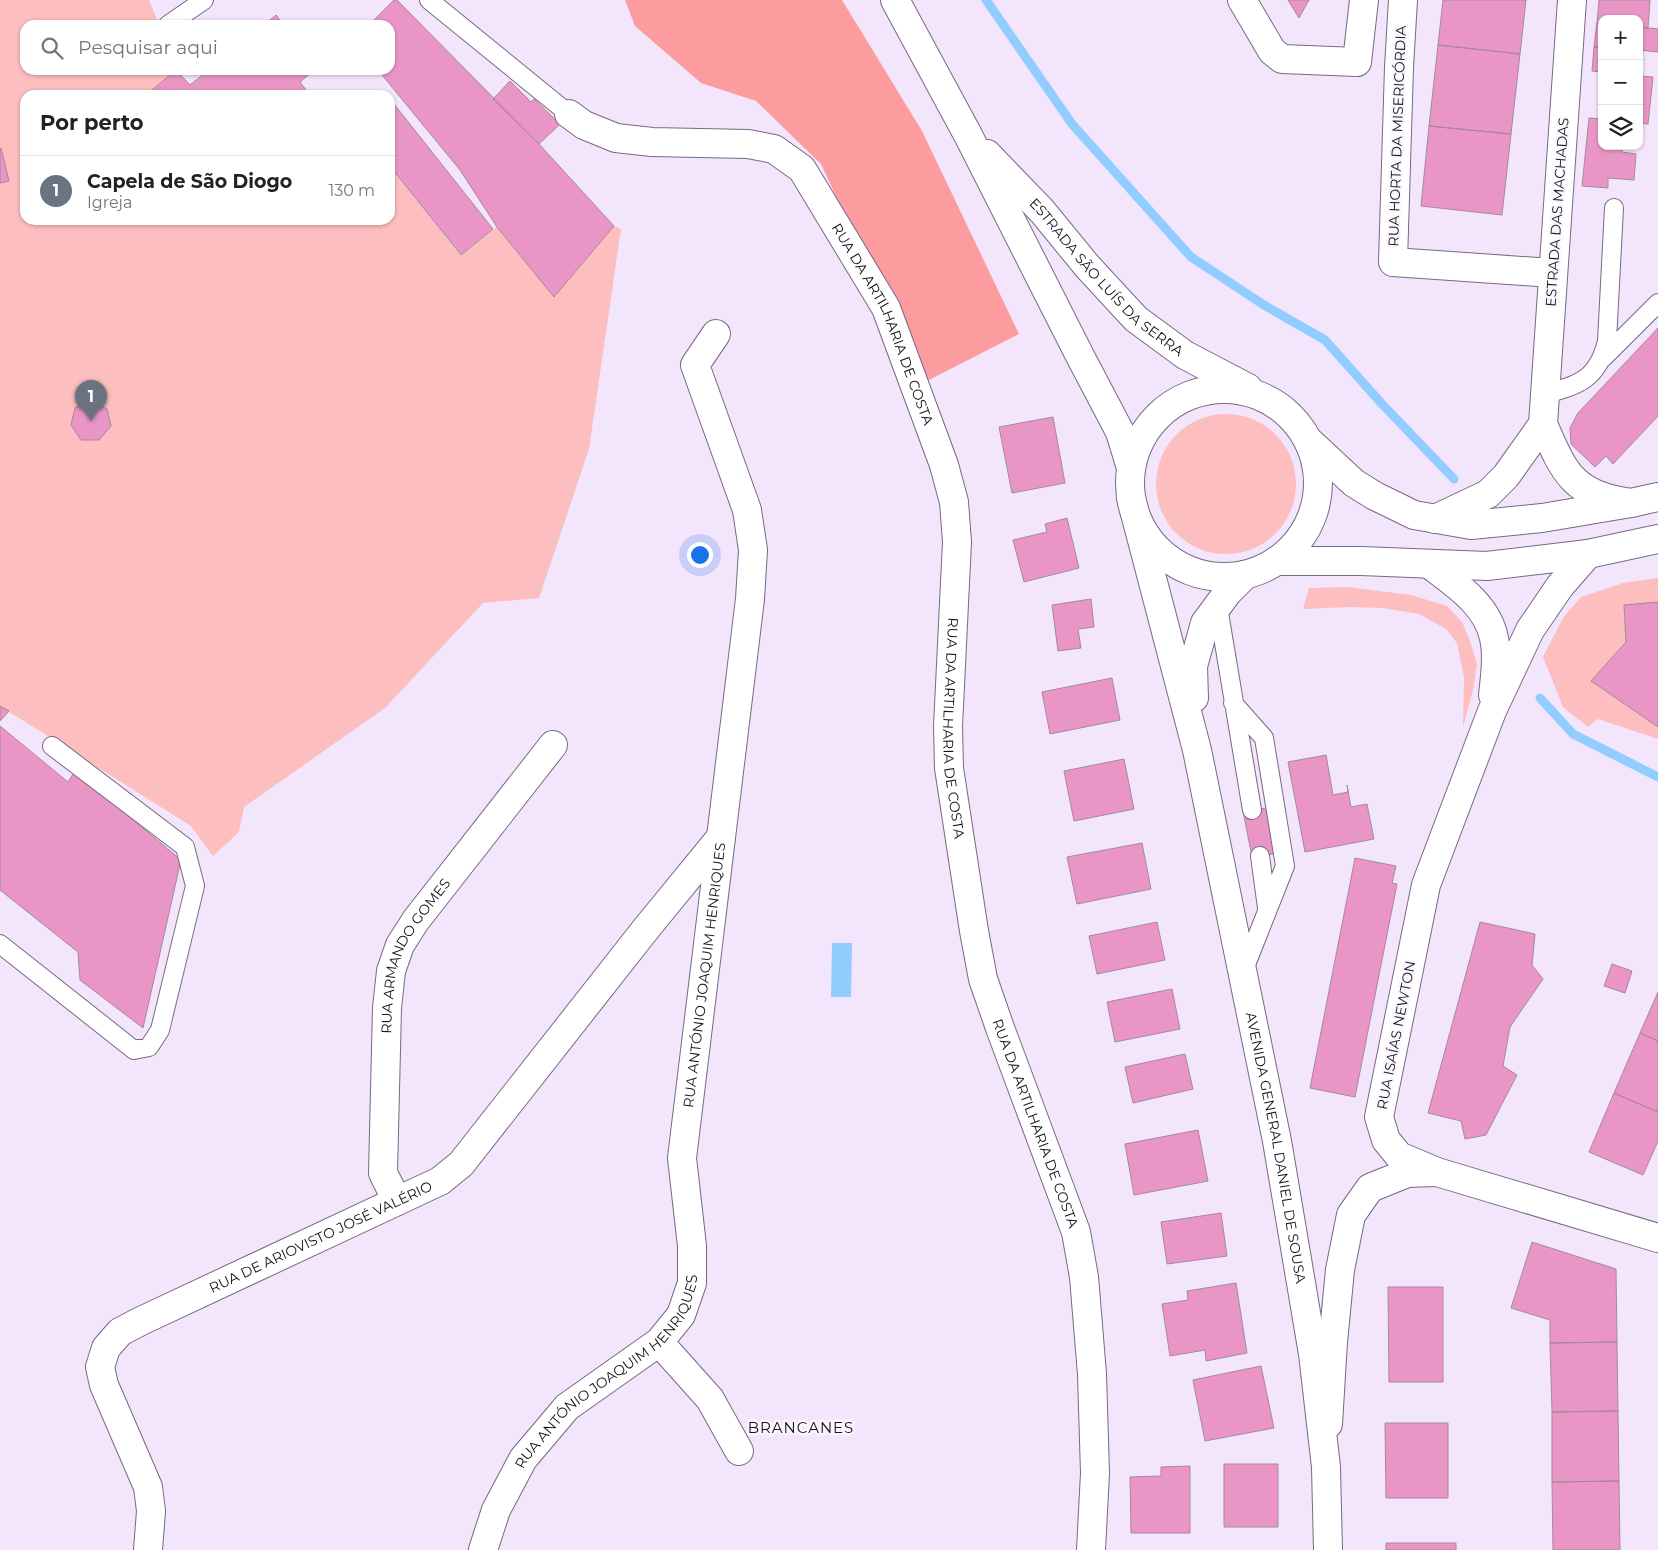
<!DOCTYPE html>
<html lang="pt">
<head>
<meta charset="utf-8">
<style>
	body { margin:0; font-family:Montserrat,sans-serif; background:#f6f6f6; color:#222 }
	.controls { position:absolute; right:15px; top:15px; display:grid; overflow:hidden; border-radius:10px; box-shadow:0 1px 4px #0004 }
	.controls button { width:45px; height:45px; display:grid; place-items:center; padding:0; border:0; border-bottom:1px solid #e0e0e0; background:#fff; color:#222; font:25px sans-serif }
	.you { position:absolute; left:699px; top:554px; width:18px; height:18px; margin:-12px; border:4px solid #fff; border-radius:50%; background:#1a73e8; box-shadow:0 0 0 8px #1a73e833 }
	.badge { display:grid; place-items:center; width:32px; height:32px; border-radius:50%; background:#778432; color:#fff; font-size:16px; font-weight:700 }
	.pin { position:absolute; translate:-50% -41px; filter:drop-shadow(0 1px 2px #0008) }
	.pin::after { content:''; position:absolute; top:26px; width:18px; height:15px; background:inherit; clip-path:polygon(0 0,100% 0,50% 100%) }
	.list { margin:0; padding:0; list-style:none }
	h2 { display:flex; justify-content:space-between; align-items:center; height:65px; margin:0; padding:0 20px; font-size:21px }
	h2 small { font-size:16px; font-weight:400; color:#767676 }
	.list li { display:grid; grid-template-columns:32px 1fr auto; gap:15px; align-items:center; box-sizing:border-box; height:70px; padding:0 20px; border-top:1px solid #e0e0e0 }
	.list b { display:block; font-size:19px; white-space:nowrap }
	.list p { margin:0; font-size:16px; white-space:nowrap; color:#767676 }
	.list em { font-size:16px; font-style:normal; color:#767676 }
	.icon { flex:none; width:28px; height:28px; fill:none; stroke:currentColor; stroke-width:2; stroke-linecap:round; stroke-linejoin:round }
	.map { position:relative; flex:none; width:1658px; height:1550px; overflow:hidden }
	.search { position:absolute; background:#fff; box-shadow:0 1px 4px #0004; left:20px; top:20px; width:375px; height:55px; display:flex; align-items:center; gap:12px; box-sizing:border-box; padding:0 18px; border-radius:15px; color:#767676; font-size:19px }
	.panel { position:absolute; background:#fff; box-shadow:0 1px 4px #0004; left:20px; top:90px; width:375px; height:135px; border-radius:15px }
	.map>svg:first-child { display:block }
	.green { fill:#fcbebf }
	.forest { fill:#fd9c9f }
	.water { fill:#92cdff }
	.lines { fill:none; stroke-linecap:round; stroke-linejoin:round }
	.stream { stroke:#92cdff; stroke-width:9 }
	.building { fill:#e996c6; stroke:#a68999 }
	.service-casing { stroke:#786982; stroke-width:20 }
	.minor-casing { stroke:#786982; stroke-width:30 }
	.primary-casing { stroke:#786982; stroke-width:30 }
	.service { stroke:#fff; stroke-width:18 }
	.minor { stroke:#fff; stroke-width:28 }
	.primary { stroke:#fff; stroke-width:28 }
	.labels { text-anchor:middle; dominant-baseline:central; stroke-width:5; stroke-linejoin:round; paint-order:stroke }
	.street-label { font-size:14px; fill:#18121c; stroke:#faf7fd }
	.neighbourhood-label { font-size:15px; letter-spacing:1px; fill:#18121c; stroke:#faf7fd }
</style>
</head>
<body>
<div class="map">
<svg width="1658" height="1550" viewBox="0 0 1658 1550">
	<rect width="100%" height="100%" fill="#f3e5fc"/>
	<path class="green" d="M 0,0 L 149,0 L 159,25 L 25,25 L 25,70 L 176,70 L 146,95 L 25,95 L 25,220 L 390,220 L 390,166 L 460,255 L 497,227 L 554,296 L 614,226 L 621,229 L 589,449 L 539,598 L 483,603 L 385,708 L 244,807 L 239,832 L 213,856 L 191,826 L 0,706 Z
		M1156 484a70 70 0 1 1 140 0a70 70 0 1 1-140 0Z
		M 1658,578 L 1658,602 L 1624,605 L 1626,642 L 1591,681 L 1658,727 L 1658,739 L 1598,719 L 1588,727 L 1563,707 L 1543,657 L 1563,618 L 1581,597 L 1623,583 Z
		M 1347,587 L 1411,595 L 1447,606 L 1462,622 L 1470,641 L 1477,664 L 1473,690 L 1463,727 L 1464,678 L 1457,643 L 1446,629 L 1419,614 L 1382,608 L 1349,607 L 1303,609 L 1309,588 Z"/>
	<path class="forest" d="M 625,0 L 842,0 L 922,131 L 1019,334 L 923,383 L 821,164 L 756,101 L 701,83 L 635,26 Z"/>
	<path class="water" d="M 832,943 L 852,943 L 851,997 L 831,997 Z"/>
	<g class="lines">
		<path class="stream" d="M 986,0 L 1072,124 L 1191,257 L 1264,305 L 1325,340 L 1382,404 L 1454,479
			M 1540,698 L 1573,734 L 1658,777"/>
	</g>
	<path class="building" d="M 394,0 L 397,0 L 539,144 L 614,226 L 554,297 L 497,227 L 460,170 L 378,70 L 390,70 L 390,25 L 369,25 Z
		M 1288,0 L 1309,0 L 1299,18 Z
		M 1443,0 L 1526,0 L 1520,54 L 1438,45 Z
		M 1599,0 L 1650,0 L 1648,28 L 1639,27 L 1639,19 L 1602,19 L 1602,24 L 1597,23 Z
		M 276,15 L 284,25 L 264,25 Z
		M 1597,23 L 1602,24 L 1602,47 L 1594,47 Z
		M 1639,27 L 1658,29 L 1658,52 L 1639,50 Z
		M 1438,45 L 1520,54 L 1511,134 L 1429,126 Z
		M 1594,47 L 1602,47 L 1602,72 L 1592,71 Z
		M 176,70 L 190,85 L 209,70 L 314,70 L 300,82 L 310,95 L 146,95 Z
		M 1639,76 L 1653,77 L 1648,124 L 1639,123 Z
		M 510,81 L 531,102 L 534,99 L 560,124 L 539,144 L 493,99 Z
		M 390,99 L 493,229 L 461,255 L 390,166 Z
		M 1589,118 L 1602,119 L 1602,146 L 1622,146 L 1622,152 L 1636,154 L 1634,180 L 1608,178 L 1608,188 L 1582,186 Z
		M 1429,126 L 1511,134 L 1502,215 L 1421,206 Z
		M 1,148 L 9,181 L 0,183 L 0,149 Z
		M 1658,328 L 1658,416 L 1613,464 L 1606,456 L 1595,467 L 1571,444 L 1570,428 L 1578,413 Z
		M 91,401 L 107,409 L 111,426 L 99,440 L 81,440 L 71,425 L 75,408 Z
		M 1053,417 L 1065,483 L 1012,493 L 999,427 Z
		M 1067,518 L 1079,568 L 1024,582 L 1013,540 L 1047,532 L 1045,524 Z
		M 1091,599 L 1094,627 L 1078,629 L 1081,648 L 1058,651 L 1052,605 Z
		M 1658,602 L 1658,727 L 1591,681 L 1626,642 L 1624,605 Z
		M 1112,678 L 1120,720 L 1050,734 L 1042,692 Z
		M 0,706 L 9,711 L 0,721 Z
		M 0,726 L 68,782 L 75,771 L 181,860 L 143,1028 L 80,980 L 78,952 L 0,890 Z
		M 1326,755 L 1333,795 L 1348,792 L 1347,785 L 1351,807 L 1367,804 L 1374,839 L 1305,852 L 1288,762 Z
		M 1124,759 L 1134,809 L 1074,821 L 1064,771 Z
		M 1274,807 L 1282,853 L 1252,857 L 1243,811 Z
		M 1142,843 L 1151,889 L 1077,904 L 1067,857 Z
		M 1355,858 L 1396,866 L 1392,883 L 1397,884 L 1355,1097 L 1310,1088 Z
		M 1157,922 L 1165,960 L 1097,974 L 1089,936 Z
		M 1480,922 L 1535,934 L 1532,965 L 1543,979 L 1510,1027 L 1503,1066 L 1517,1075 L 1486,1135 L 1465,1139 L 1461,1121 L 1428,1113 Z
		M 1612,964 L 1632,971 L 1625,993 L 1604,986 Z
		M 1172,989 L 1180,1029 L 1115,1042 L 1107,1002 Z
		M 1658,992 L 1658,1041 L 1640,1033 Z
		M 1640,1033 L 1658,1041 L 1658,1112 L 1614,1093 Z
		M 1185,1054 L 1193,1089 L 1133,1103 L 1125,1067 Z
		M 1614,1093 L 1658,1112 L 1658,1141 L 1643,1175 L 1589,1152 Z
		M 1198,1130 L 1208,1181 L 1134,1195 L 1125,1144 Z
		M 1221,1213 L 1227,1256 L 1167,1264 L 1161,1222 Z
		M 1532,1242 L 1616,1269 L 1617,1342 L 1550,1343 L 1550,1320 L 1511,1308 Z
		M 1236,1283 L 1247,1353 L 1206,1361 L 1205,1350 L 1170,1356 L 1162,1304 L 1188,1300 L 1187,1291 Z
		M 1388,1287 L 1443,1287 L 1443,1382 L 1389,1382 Z
		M 1617,1342 L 1618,1411 L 1552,1412 L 1550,1343 Z
		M 1261,1366 L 1274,1428 L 1205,1441 L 1193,1380 Z
		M 1618,1411 L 1619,1481 L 1552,1482 L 1552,1412 Z
		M 1385,1423 L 1448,1423 L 1448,1498 L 1386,1498 Z
		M 1224,1464 L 1278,1464 L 1278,1527 L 1224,1527 Z
		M 1190,1466 L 1190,1533 L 1131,1533 L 1130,1477 L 1161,1476 L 1161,1467 Z
		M 1619,1481 L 1620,1550 L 1553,1550 L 1552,1482 Z
		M 1386,1543 L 1456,1543 L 1456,1550 L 1386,1550 Z"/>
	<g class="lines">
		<g class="service-casing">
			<path id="service" d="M 429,0 L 569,114
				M 168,25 L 204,0
				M 1603,358 L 1658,303
				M 1545,394 C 1579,385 1598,379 1607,341 L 1614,208
				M 1218,607 L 1252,810
				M 1233,703 L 1264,738 L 1285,866 L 1243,972
				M 1260,856 L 1267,908
				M 0,944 L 134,1050 L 149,1047 L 160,1030 L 195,886 L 185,847 L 52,746"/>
		</g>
		<g class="minor-casing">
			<g id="minor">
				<path d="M 1242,0 L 1272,51 L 1282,59 L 1357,62 L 1364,0"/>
				<path d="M 1403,0 L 1399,67 L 1393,262 L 1552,273"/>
				<path d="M 1572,0 L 1543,424 C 1565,475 1573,494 1631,503"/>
				<path id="s1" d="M 569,114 L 584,125 L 616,138 L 652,142 L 748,144 L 774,149 L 802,169 L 886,308 L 944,465 L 954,502 L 957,542 L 948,726 L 949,768 L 974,931 L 983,979 L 1000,1028 L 1076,1232 L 1084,1277 L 1092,1374 L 1095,1473 L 1091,1550"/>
				<path d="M 1435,519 L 1488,494 L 1506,476 L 1543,424"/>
				<path d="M 1588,554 L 1560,586 L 1530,630 L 1492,711 L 1426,885 L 1379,1117 L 1386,1140 L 1399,1156 L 1437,1172 L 1658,1238"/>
				<path d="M 1429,564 C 1455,584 1487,604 1494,638 C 1498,656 1495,677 1493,695"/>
				<path id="s2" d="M 397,1201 L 383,1173 L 387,1008 L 391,971 L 400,945 L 416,920 L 553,745"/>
				<path d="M 659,1342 L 710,1399 L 739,1451"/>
				<path d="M 1328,1424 L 1333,1342 L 1340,1270 L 1351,1215 L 1370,1188 L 1407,1173 L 1436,1172"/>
				<path id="s3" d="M 148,1550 L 151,1511 L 148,1487 L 104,1385 L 100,1367 L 106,1348 L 120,1332 L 141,1321 L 440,1181 L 461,1164 L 645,930 L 721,837"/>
				<path id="s4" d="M 483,1550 L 496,1510 L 523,1459 L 567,1407 L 659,1342 L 681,1315 L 692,1283 L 692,1246 L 682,1158 L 750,599 L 753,550 L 747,510 L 695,365 L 716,334"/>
			</g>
		</g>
		<g class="primary-casing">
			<g id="primary">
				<path d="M 895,0 L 968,135 L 1079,354 L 1120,432 L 1131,468"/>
				<path id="s5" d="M 987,154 L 1042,211 L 1087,266 L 1136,319 L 1185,355 L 1248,388"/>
				<circle cx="1224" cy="483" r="94"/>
				<path d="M 1311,443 L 1354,483 L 1375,496 L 1414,515 L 1471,525 L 1542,518 L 1631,503 L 1658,497"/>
				<path id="s6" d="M 1131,498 L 1197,750 L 1277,1141 L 1313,1354 L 1326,1467 L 1328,1550"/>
				<path d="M 1278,561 L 1361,561 L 1487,566 L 1588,554 L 1658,539"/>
				<path d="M 1194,698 L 1193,666 L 1205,623 L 1228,592 L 1245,575"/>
			</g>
		</g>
		<use href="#service" class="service"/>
		<use href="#minor" class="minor"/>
		<use href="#primary" class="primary"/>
	</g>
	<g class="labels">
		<g class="street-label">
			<text transform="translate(1397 136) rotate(-88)">RUA HORTA DA MISERICÓRDIA</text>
			<text transform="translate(1557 212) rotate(-86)">ESTRADA DAS MACHADAS</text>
			<text stroke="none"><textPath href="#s5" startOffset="172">ESTRADA SÃO LUÍS DA SERRA</textPath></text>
			<text stroke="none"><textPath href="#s1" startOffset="422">RUA DA ARTILHARIA DE COSTA</textPath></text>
			<text stroke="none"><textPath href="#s1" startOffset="841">RUA DA ARTILHARIA DE COSTA</textPath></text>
			<text stroke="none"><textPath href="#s2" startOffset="256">RUA ARMANDO GOMES</textPath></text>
			<text stroke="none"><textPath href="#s4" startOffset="659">RUA ANTÓNIO JOAQUIM HENRIQUES</textPath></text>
			<text transform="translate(1396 1035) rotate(-79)">RUA ISAÍAS NEWTON</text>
			<text stroke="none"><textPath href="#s1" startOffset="1248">RUA DA ARTILHARIA DE COSTA</textPath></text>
			<text stroke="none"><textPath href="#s6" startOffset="666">AVENIDA GENERAL DANIEL DE SOUSA</textPath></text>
			<text stroke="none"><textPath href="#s3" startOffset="456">RUA DE ARIOVISTO JOSÉ VALÉRIO</textPath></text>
			<text stroke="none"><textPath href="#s4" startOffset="224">RUA ANTÓNIO JOAQUIM HENRIQUES</textPath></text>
		</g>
		<g class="neighbourhood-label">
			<text x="801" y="1427">BRANCANES</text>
		</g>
	</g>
</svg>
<div class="controls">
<button>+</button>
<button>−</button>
<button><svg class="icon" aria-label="layers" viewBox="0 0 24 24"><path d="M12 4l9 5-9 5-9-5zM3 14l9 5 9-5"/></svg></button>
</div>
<div class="you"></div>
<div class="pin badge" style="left:91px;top:421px;background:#6b7280">1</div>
<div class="search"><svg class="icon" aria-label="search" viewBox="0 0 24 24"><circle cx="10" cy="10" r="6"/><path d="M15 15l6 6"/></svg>Pesquisar aqui</div>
<section class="panel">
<h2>Por perto<small></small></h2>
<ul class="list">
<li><span class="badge" style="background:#6b7280">1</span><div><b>Capela de São Diogo</b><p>Igreja</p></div><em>130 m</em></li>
</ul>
</section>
</div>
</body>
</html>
